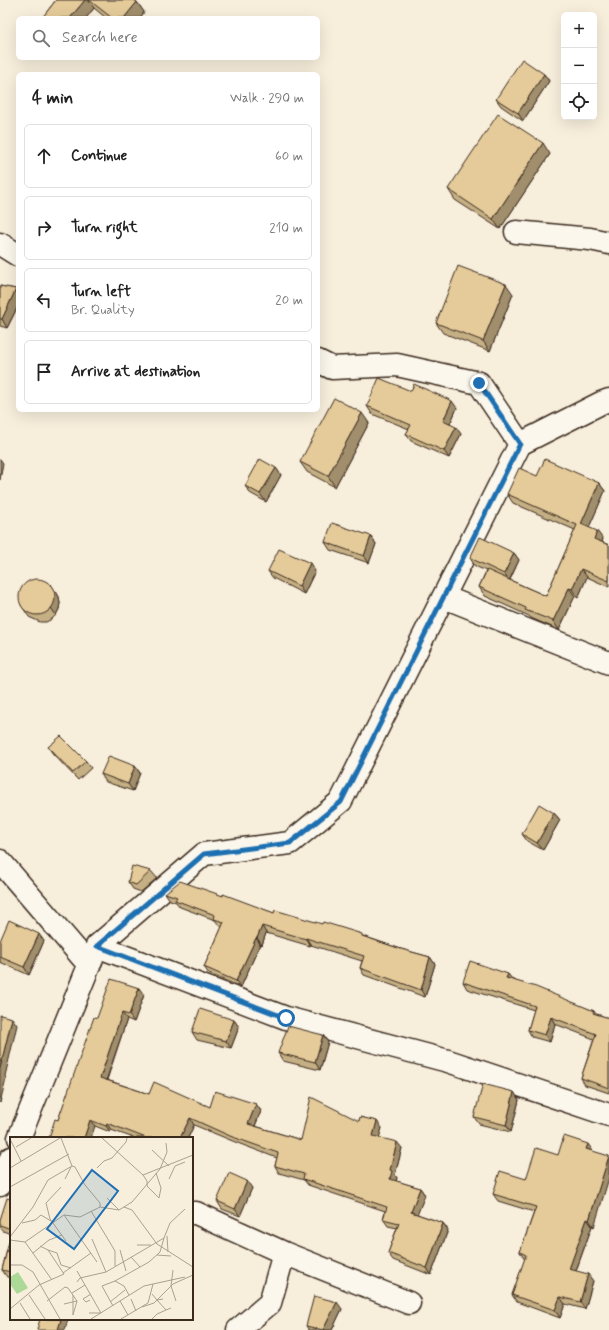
<!DOCTYPE html>
<html lang="en">
<head>
<meta charset="utf-8">
<style>
	body { margin:0; font-family:Mynerve,sans-serif; background:#f6f6f6; color:#222 }
	.controls { position:absolute; right:12px; top:12px; display:grid; overflow:hidden; border-radius:6px; box-shadow:0 4px 16px #0002 }
	.controls button { width:36px; height:36px; display:grid; place-items:center; padding:0; border:0; border-bottom:1px solid #e0e0e0; background:#fff; color:#222; font:20px sans-serif }
	.stop { position:absolute; width:12px; height:12px; margin:-9px; border:3px solid #1f6fb2; border-radius:50%; background:#fff }
	.stop.end { background:#1f6fb2; border-color:#fff; box-shadow:0 1px 4px #0008 }
	.list { margin:0; padding:0; list-style:none }
	h2 { display:flex; justify-content:space-between; align-items:center; height:52px; margin:0; padding:0 16px; font-size:17px }
	h2 small { font-size:13px; font-weight:400; color:#767676 }
	.list li { display:grid; grid-template-columns:26px 1fr auto; gap:12px; align-items:center; box-sizing:border-box; height:64px; margin:0 8px 8px; padding:0 8px; border:1px solid #e0e0e0; border-radius:6px }
	.list b { display:block; font-size:15px; white-space:nowrap }
	.list p { margin:0; font-size:13px; white-space:nowrap; color:#767676 }
	.list em { font-size:13px; font-style:normal; color:#767676 }
	.icon { flex:none; width:22px; height:22px; fill:none; stroke:currentColor; stroke-width:2; stroke-linecap:round; stroke-linejoin:round }
	.map { position:relative; flex:none; width:609px; height:1330px; overflow:hidden }
	.search { position:absolute; background:#fff; box-shadow:0 4px 16px #0002; left:16px; top:16px; width:304px; height:44px; display:flex; align-items:center; gap:10px; box-sizing:border-box; padding:0 14px; border-radius:6px; color:#767676; font-size:15px }
	.panel { position:absolute; background:#fff; box-shadow:0 4px 16px #0002; left:16px; top:72px; width:304px; height:340px; border-radius:6px }
	.map>svg:first-child { display:block }
	.lines { fill:none; stroke-linecap:round; stroke-linejoin:round }
	.street-casing { stroke:#3b2a1e; stroke-width:25 }
	.street { stroke:#fbf7ec; stroke-width:22 }
	.wall { fill:#c5af84; stroke:#3b2a1e }
	.shaded-wall { fill:#a08e6c; stroke:#3b2a1e }
	.building { fill:#e5cb9a; stroke:#3b2a1e }
	.route { stroke:#1f6fb2; stroke-width:5 }
	.inset-road { fill:none; stroke:#aca090; stroke-width:1 }
	.view { fill:#1f6fb2; fill-opacity:0.15; stroke:#1f6fb2; stroke-width:2 }
	.inset-edge { fill:none; stroke:#3b2a1e; stroke-width:2 }
</style>
</head>
<body>
<div class="map">
<svg width="609" height="1330" viewBox="0 0 609 1330">
	<rect width="100%" height="100%" fill="#f7eedc"/>
	<filter id="ink" filterUnits="userSpaceOnUse"><feTurbulence type="fractalNoise" baseFrequency=".025" numOctaves="2"/><feDisplacementMap in="SourceGraphic" scale="8" xChannelSelector="R" yChannelSelector="G"/><feConvolveMatrix kernelMatrix="1 2 1 2 8 2 1 2 1" color-interpolation-filters="sRGB"/></filter>
	<g filter="url(#ink)">
		<g class="lines">
			<g class="street-casing">
				<path id="street" d="M 516,232 L 590,239 L 609,243
					M 0,244 L 18,255
					M 318,361 L 332,368 L 397,365 L 479,383 L 520,444
					M 444,597 L 609,663
					M 0,861 L 89,965
					M 97,946 L 286,1018 L 448,1061 L 609,1115
					M 19,1138 L 97,946 L 204,854 L 290,843 L 341,801 L 520,444 L 601,403 L 609,400
					M 0,1185 L 11,1158
					M 192,1213 L 196,1213 L 284,1253 L 409,1303
					M 238,1330 L 270,1303 L 284,1253"/>
			</g>
			<use href="#street" class="street"/>
		</g>
		<path class="wall" d="M 56,0 L 134,0 L 137,2 L 144,12 L 140,18 L 106,18 L 94,8 L 86,18 L 42,18 Z
			M 544,74 L 549,81 L 523,121 L 501,106 L 496,99 Z
			M 550,154 L 500,229 L 455,200 L 448,189 Z
			M 0,286 L 16,289 L 18,292 L 18,306 L 7,328 L 0,326 Z
			M 513,294 L 490,351 L 443,333 L 436,323 Z
			M 411,391 L 457,408 L 450,424 L 461,434 L 449,458 L 411,441 L 406,434 L 409,429 L 372,414 L 367,406 Z
			M 369,423 L 335,487 L 307,472 L 300,462 Z
			M 276,468 L 281,475 L 266,502 L 250,493 L 245,486 Z
			M 537,476 L 599,483 L 605,491 L 589,527 L 603,539 L 602,542 L 609,545 L 609,587 L 587,577 L 578,598 L 575,596 L 559,630 L 531,618 L 529,616 L 485,596 L 479,587 L 486,571 L 475,566 L 470,558 L 514,553 L 519,560 L 510,580 L 546,596 L 575,530 L 513,503 L 507,494 Z
			M 371,536 L 376,544 L 369,563 L 330,550 L 325,542 Z
			M 268,571 L 315,571 L 304,594 L 273,578 Z
			M 56,591 L 59,597 L 60,603 L 59,609 L 56,615 L 52,619 L 46,622 L 40,622 L 29,617 L 21,605 Z
			M 48,747 L 86,761 L 91,768 L 78,780 L 53,754 Z
			M 135,766 L 140,773 L 133,791 L 106,782 L 101,774 Z
			M 554,813 L 560,820 L 543,850 L 527,841 L 522,834 Z
			M 151,871 L 157,878 L 141,892 L 133,889 L 128,882 Z
			M 165,893 L 223,896 L 274,913 L 363,936 L 401,949 L 430,957 L 435,964 L 425,997 L 364,975 L 360,968 L 362,961 L 311,945 L 310,946 L 266,933 L 262,945 L 260,944 L 241,987 L 209,974 L 204,967 L 222,927 L 219,925 L 215,920 L 180,907 L 176,902 L 170,900 Z
			M 0,941 L 44,941 L 29,975 L 0,962 Z
			M 513,980 L 594,1011 L 596,1014 L 609,1018 L 609,1093 L 585,1085 L 581,1078 L 594,1039 L 555,1024 L 550,1042 L 532,1037 L 528,1030 L 534,1010 L 467,989 L 463,982 Z
			M 144,995 L 134,1022 L 127,1019 L 107,1080 L 149,1094 L 210,1107 L 256,1104 L 261,1111 L 255,1126 L 301,1140 L 359,1121 L 382,1128 L 379,1137 L 402,1148 L 395,1175 L 397,1178 L 396,1181 L 420,1188 L 425,1195 L 417,1214 L 443,1223 L 448,1230 L 431,1275 L 393,1260 L 388,1253 L 397,1228 L 388,1226 L 383,1219 L 385,1211 L 308,1185 L 304,1180 L 279,1173 L 275,1166 L 277,1158 L 235,1142 L 194,1125 L 188,1138 L 134,1138 L 111,1130 L 110,1132 L 95,1126 L 58,1120 L 97,1018 Z
			M 234,1020 L 239,1027 L 231,1048 L 197,1040 L 192,1032 Z
			M 323,1035 L 328,1042 L 320,1070 L 283,1061 L 278,1053 Z
			M 514,1092 L 519,1100 L 511,1132 L 479,1124 L 474,1117 Z
			M 558,1155 L 594,1227 L 592,1226 L 576,1271 L 593,1281 L 585,1309 L 565,1304 L 560,1318 L 517,1302 L 512,1295 L 525,1260 L 520,1252 L 534,1212 L 498,1201 L 493,1194 L 526,1179 Z
			M 252,1188 L 240,1216 L 222,1209 L 217,1201 Z
			M 11,1199 L 11,1234 L 3,1231 L 0,1227 L 0,1220 Z
			M 11,1234 L 11,1278 L 7,1277 L 2,1270 Z
			M 342,1309 L 332,1330 L 309,1330 L 306,1326 Z"/>
		<path class="shaded-wall" d="M 85,0 L 88,0 L 94,8 L 86,18 L 70,18 Z
			M 137,2 L 144,12 L 140,18 L 124,18 Z
			M 544,74 L 549,81 L 523,121 L 518,113 Z
			M 543,143 L 550,154 L 500,229 L 493,219 Z
			M 506,284 L 513,294 L 490,351 L 483,341 Z
			M 16,289 L 18,292 L 18,306 L 7,328 L 2,319 Z
			M 452,401 L 457,408 L 448,428 L 443,421 Z
			M 362,413 L 369,423 L 335,487 L 328,476 Z
			M 456,427 L 461,434 L 449,458 L 444,451 Z
			M 0,459 L 3,463 L 0,480 Z
			M 276,468 L 281,475 L 266,502 L 260,494 Z
			M 599,483 L 605,491 L 587,532 L 581,524 Z
			M 597,531 L 603,539 L 600,547 L 594,539 Z
			M 371,536 L 376,544 L 369,563 L 364,556 Z
			M 514,553 L 519,560 L 509,581 L 504,574 Z
			M 310,563 L 315,571 L 304,594 L 299,586 Z
			M 581,569 L 587,577 L 578,598 L 572,589 Z
			M 51,584 L 59,597 L 60,603 L 59,609 L 56,615 L 51,608 Z
			M 569,588 L 575,596 L 559,630 L 553,621 Z
			M 135,766 L 140,773 L 133,791 L 128,784 Z
			M 554,813 L 560,820 L 543,850 L 537,843 Z
			M 262,926 L 266,933 L 262,945 L 257,938 Z
			M 39,934 L 44,941 L 29,975 L 24,967 Z
			M 256,938 L 260,944 L 241,987 L 236,981 Z
			M 306,938 L 311,945 L 310,946 L 306,939 Z
			M 430,957 L 435,964 L 425,997 L 421,990 Z
			M 508,974 L 513,980 L 506,978 Z
			M 139,988 L 144,995 L 134,1022 L 129,1015 Z
			M 122,1013 L 127,1019 L 105,1084 L 100,1078 Z
			M 551,1017 L 555,1024 L 550,1042 L 545,1035 Z
			M 12,1018 L 17,1025 L 5,1076 L 6,1078 L 0,1103 L 0,1068 Z
			M 234,1020 L 239,1027 L 231,1048 L 226,1041 Z
			M 323,1035 L 328,1042 L 320,1070 L 315,1062 Z
			M 514,1092 L 519,1100 L 511,1132 L 506,1125 Z
			M 256,1104 L 261,1111 L 253,1131 L 248,1124 Z
			M 190,1118 L 194,1125 L 188,1138 L 180,1138 Z
			M 90,1120 L 95,1126 L 91,1138 L 84,1138 Z
			M 377,1121 L 382,1128 L 378,1142 L 373,1136 Z
			M 107,1123 L 111,1130 L 110,1132 L 106,1126 Z
			M 397,1142 L 402,1148 L 395,1175 L 397,1178 L 394,1186 L 390,1179 L 390,1170 Z
			M 588,1144 L 593,1151 L 586,1149 Z
			M 609,1156 L 609,1178 L 594,1227 L 589,1220 Z
			M 247,1181 L 252,1188 L 240,1216 L 235,1209 Z
			M 420,1188 L 425,1195 L 416,1218 L 411,1212 Z
			M 587,1219 L 592,1226 L 574,1276 L 569,1269 Z
			M 443,1223 L 448,1230 L 431,1275 L 427,1268 Z
			M 588,1274 L 593,1281 L 585,1309 L 580,1302 Z
			M 560,1297 L 565,1304 L 560,1318 L 555,1310 Z
			M 337,1302 L 342,1309 L 332,1330 L 323,1330 Z
			M 61,1319 L 68,1319 L 65,1330 L 58,1330 Z"/>
		<path class="building" d="M 56,0 L 85,0 L 70,18 L 42,18 Z
			M 89,0 L 134,0 L 137,2 L 124,18 L 112,18 Z
			M 522,59 L 544,74 L 518,113 L 496,99 Z
			M 498,114 L 543,143 L 493,219 L 448,189 Z
			M 458,266 L 506,284 L 483,341 L 436,323 Z
			M 0,286 L 16,289 L 2,319 L 0,319 Z
			M 379,378 L 411,391 L 414,384 L 452,401 L 443,421 L 456,427 L 444,451 L 406,434 L 411,425 L 367,406 Z
			M 334,398 L 362,413 L 328,476 L 300,462 Z
			M 260,459 L 276,468 L 260,494 L 245,486 Z
			M 545,459 L 599,483 L 581,524 L 597,531 L 594,539 L 609,545 L 609,581 L 581,569 L 572,589 L 569,588 L 553,621 L 525,610 L 526,608 L 479,587 L 487,570 L 546,596 L 577,525 L 507,494 L 519,468 L 537,476 Z
			M 332,523 L 371,536 L 364,556 L 325,542 Z
			M 480,537 L 514,553 L 504,574 L 470,558 Z
			M 279,549 L 310,563 L 299,586 L 268,571 Z
			M19 597a18 18 0 1 1 36 0a18 18 0 1 1-36 0Z
			M 61,736 L 86,761 L 73,773 L 48,747 Z
			M 109,756 L 135,766 L 128,784 L 101,774 Z
			M 539,804 L 554,813 L 537,843 L 522,834 Z
			M 132,866 L 151,871 L 136,885 L 128,882 Z
			M 180,881 L 223,896 L 223,894 L 274,913 L 275,910 L 322,924 L 323,922 L 362,934 L 362,936 L 401,949 L 430,957 L 421,990 L 360,968 L 364,956 L 306,938 L 306,939 L 262,926 L 257,938 L 256,938 L 236,981 L 204,967 L 224,922 L 214,919 L 215,915 L 175,900 L 177,897 L 165,893 Z
			M 9,920 L 39,934 L 24,967 L 0,957 L 0,941 Z
			M 470,961 L 508,974 L 506,978 L 536,987 L 594,1011 L 593,1013 L 609,1018 L 609,1088 L 581,1078 L 596,1034 L 551,1017 L 545,1035 L 528,1030 L 535,1006 L 463,982 Z
			M 111,979 L 139,988 L 129,1015 L 122,1013 L 100,1078 L 149,1094 L 154,1082 L 210,1107 L 215,1091 L 256,1104 L 248,1124 L 301,1140 L 311,1097 L 359,1121 L 360,1117 L 377,1121 L 373,1136 L 397,1142 L 390,1170 L 392,1171 L 390,1179 L 420,1188 L 411,1212 L 443,1223 L 427,1268 L 388,1253 L 399,1223 L 383,1219 L 387,1207 L 303,1179 L 304,1174 L 275,1166 L 278,1153 L 230,1136 L 190,1118 L 180,1138 L 146,1138 L 107,1123 L 106,1126 L 90,1120 L 84,1138 L 49,1138 L 55,1119 L 58,1120 L 94,1017 L 97,1018 Z
			M 200,1009 L 234,1020 L 226,1041 L 192,1032 Z
			M 0,1015 L 12,1018 L 0,1068 Z
			M 288,1026 L 323,1035 L 315,1062 L 278,1053 Z
			M 483,1084 L 514,1092 L 506,1125 L 474,1117 Z
			M 564,1136 L 588,1144 L 586,1149 L 609,1156 L 589,1220 L 587,1219 L 569,1269 L 588,1274 L 580,1302 L 560,1297 L 555,1310 L 512,1295 L 526,1255 L 520,1252 L 536,1207 L 493,1194 L 500,1171 L 526,1179 L 536,1148 L 558,1155 Z
			M 229,1173 L 247,1181 L 235,1209 L 217,1201 Z
			M 7,1198 L 11,1199 L 11,1229 L 0,1225 L 0,1220 Z
			M 11,1234 L 11,1272 L 2,1270 Z
			M 314,1296 L 337,1302 L 323,1330 L 306,1326 Z
			M 40,1319 L 61,1319 L 58,1330 L 37,1330 Z"/>
	</g>
	<g class="lines" filter="url(#ink)">
		<path class="route" d="M 286,1018 L 97,946 L 204,854 L 290,843 L 341,802 L 520,444 L 479,383"/>
	</g>
	<g transform="translate(10 1137)">
		<rect width="183" height="183" fill="#f7eedc"/>
		<path d="M 8,135 L 18,151 L 7,157 L 0,147 L 0,140 Z" fill="#acd998"/>
		<path class="inset-road" d="M 51,1 L 62,29 L 65,30 L 75,48 L 90,66 L 90,70M 92,1 L 133,38 L 137,44 L 137,49M 0,2 L 11,24M 6,10 L 21,1M 142,13 L 159,29M 0,31 L 50,1M 87,31 L 94,24 L 102,21 L 116,5 L 117,1M 146,36 L 151,51 L 149,61M 133,38 L 183,18M 55,42 L 61,30M 159,42 L 165,29 L 175,25M 137,49 L 149,61M 0,50 L 59,17M 51,50 L 36,66 L 40,82 L 56,104M 97,61 L 109,73M 114,70 L 122,73 L 147,107 L 183,130M 81,74 L 105,114 L 105,129M 54,78 L 87,125M 12,86 L 25,83 L 31,78 L 41,84M 157,99 L 158,115M 0,100 L 23,70 L 38,43 L 62,29M 82,102 L 96,135M 0,103 L 15,105 L 42,143M 15,105 L 54,78 L 70,80 L 90,70 L 109,73 L 122,65 L 150,32 L 157,15 L 156,6M 127,108 L 141,108M 38,113 L 47,116 L 51,128 L 61,131M 110,113 L 116,134M 23,116 L 39,103 L 52,98M 147,118 L 161,119M 121,120 L 130,130M 0,128 L 12,128 L 23,135 L 50,182M 163,133 L 161,149 L 166,164M 67,134 L 91,176 L 79,176M 53,136 L 81,116M 105,144 L 139,125 L 150,115 L 154,101M 67,145 L 70,141 L 96,135 L 154,101 L 160,86 L 175,72M 62,156 L 75,148M 142,157 L 147,163 L 153,162M 19,158 L 35,182M 63,158 L 63,178 L 67,164M 121,162 L 126,174M 80,163 L 76,165 L 73,162 L 81,157M 147,163 L 156,173 L 161,171M 37,164 L 55,150 L 58,151 L 67,164 L 54,167M 110,164 L 118,178M 100,165 L 115,153M 10,166 L 20,182M 103,169 L 92,149 L 105,144 L 114,149 L 119,158M 132,170 L 144,166 L 163,147 L 183,138M 0,172 L 29,148 L 54,137 L 38,113 L 30,109M 81,182 L 134,149 L 175,140M 111,182 L 138,166 L 143,147M 142,182 L 147,177 L 156,173"/>
		<path class="view" d="M 82,33 L 108,54 L 64,112 L 37,92 Z"/>
		<rect width="183" height="183" class="inset-edge"/>
	</g>
</svg>
<div class="controls">
<button>+</button>
<button>−</button>
<button><svg class="icon" aria-label="locate" viewBox="0 0 24 24"><circle cx="12" cy="12" r="6"/><path d="M12 2v4M12 18v4M2 12h4M18 12h4"/></svg></button>
</div>
<div class="stop" style="left:286px;top:1018px"></div>
<div class="stop end" style="left:479px;top:383px"></div>
<div class="search"><svg class="icon" aria-label="search" viewBox="0 0 24 24"><circle cx="10" cy="10" r="6"/><path d="M15 15l6 6"/></svg>Search here</div>
<section class="panel">
<h2>4 min<small>Walk · 290 m</small></h2>
<ul class="list">
<li><svg class="icon" aria-label="ahead" viewBox="0 0 24 24"><path d="M12 20V5M6 11l6-6 6 6"/></svg><div><b>Continue</b></div><em>60 m</em></li>
<li><svg class="icon" aria-label="right" viewBox="0 0 24 24"><path d="M7 20v-9h11M14 6l5 5-5 5"/></svg><div><b>Turn right</b></div><em>210 m</em></li>
<li><svg class="icon" aria-label="left" viewBox="0 0 24 24"><path d="M17 20v-9H6M10 6l-5 5 5 5"/></svg><div><b>Turn left</b><p>Br. Quality</p></div><em>20 m</em></li>
<li><svg class="icon" aria-label="arrive" viewBox="0 0 24 24"><path d="M6 21V4h12l-3 4 3 4H6"/></svg><div><b>Arrive at destination</b></div></li>
</ul>
</section>
</div>
</body>
</html>
